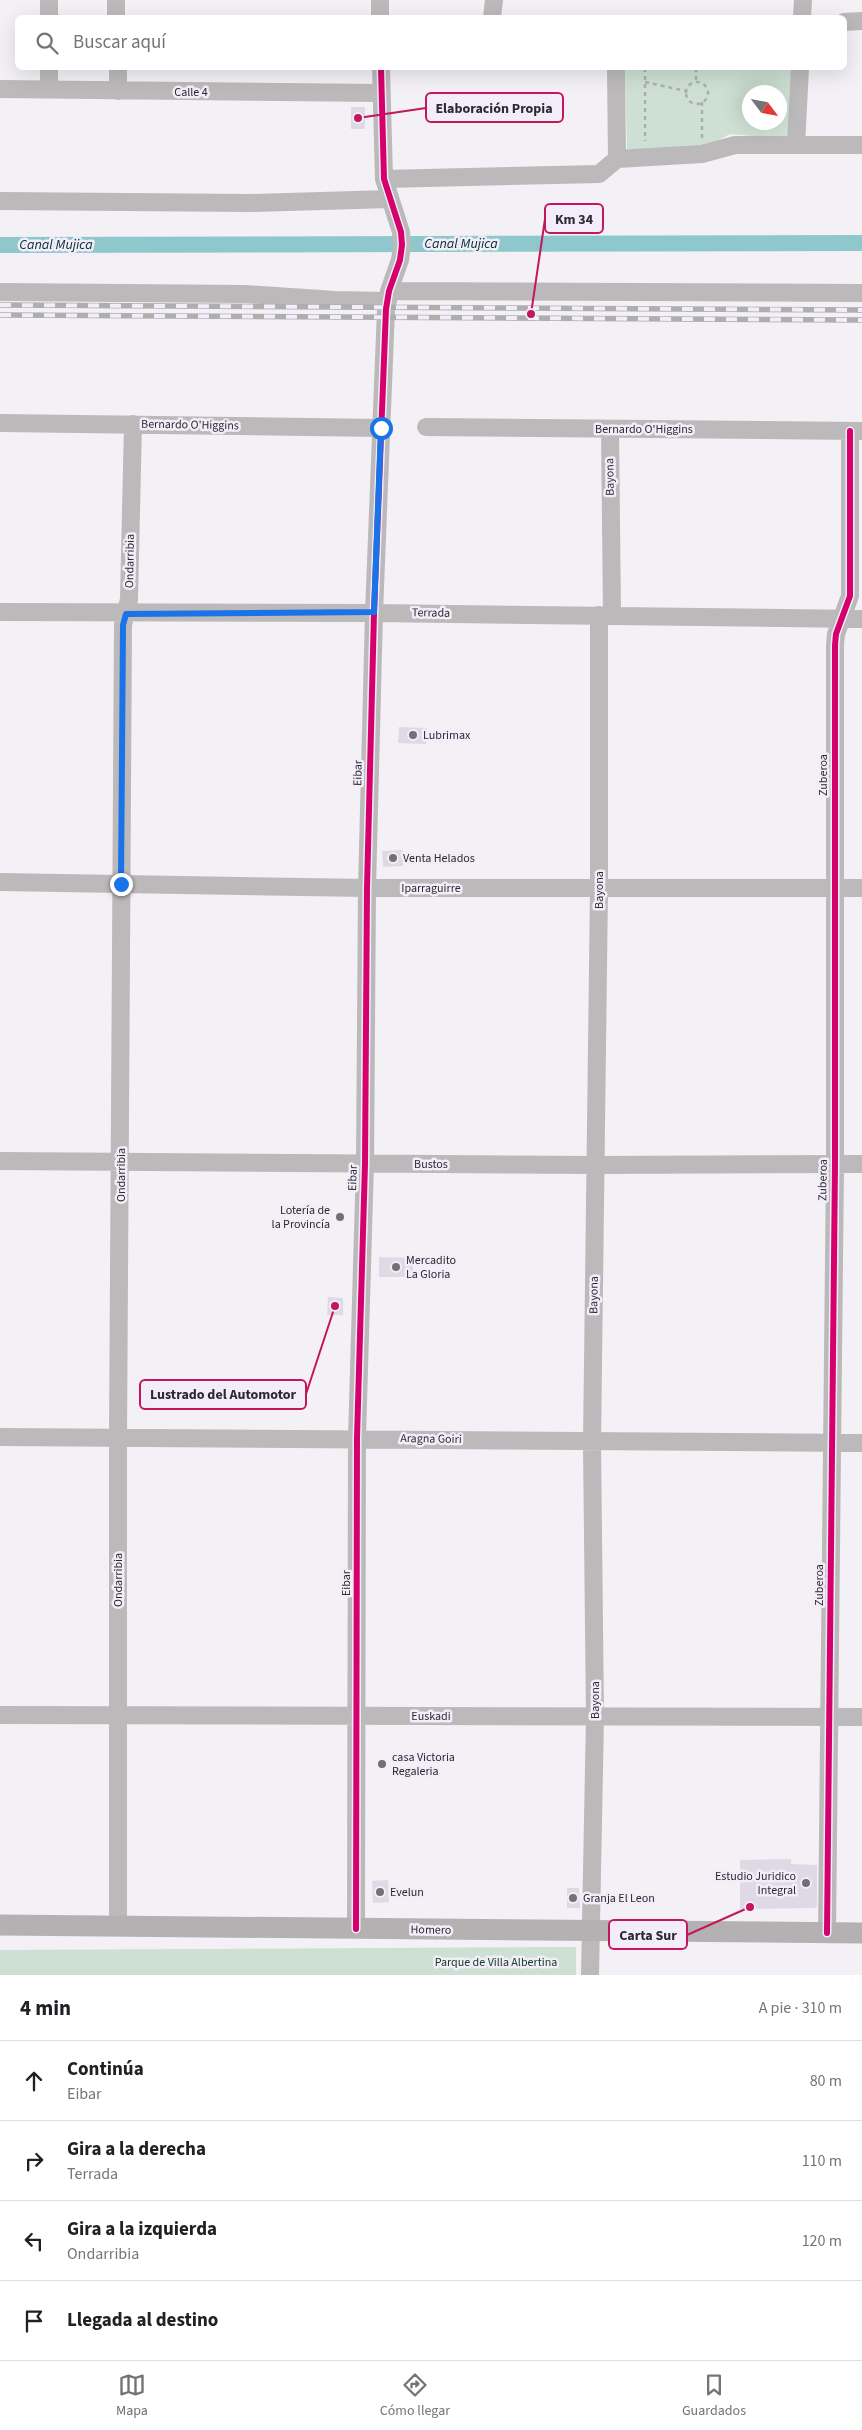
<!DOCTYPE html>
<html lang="es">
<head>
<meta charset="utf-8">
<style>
	body { margin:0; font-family:"Source Sans 3",sans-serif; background:#f2f2f2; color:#202124 }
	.compass { position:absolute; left:742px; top:85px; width:45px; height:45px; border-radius:50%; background:#fff; box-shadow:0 5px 20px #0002; rotate:122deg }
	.stop { position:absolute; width:15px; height:15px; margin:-11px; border:4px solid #1a73e8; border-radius:50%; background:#fff }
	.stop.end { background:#1a73e8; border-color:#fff; box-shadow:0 1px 5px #0008 }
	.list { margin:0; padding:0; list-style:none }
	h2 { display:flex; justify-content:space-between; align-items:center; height:65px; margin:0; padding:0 20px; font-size:21px }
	h2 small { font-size:16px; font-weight:400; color:#757577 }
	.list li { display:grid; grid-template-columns:32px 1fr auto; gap:15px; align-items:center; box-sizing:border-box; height:80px; padding:0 20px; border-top:1px solid #e0e0e0 }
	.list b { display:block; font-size:19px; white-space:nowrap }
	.list p { margin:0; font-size:16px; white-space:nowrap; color:#757577 }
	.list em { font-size:16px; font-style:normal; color:#757577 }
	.icon { flex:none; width:28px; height:28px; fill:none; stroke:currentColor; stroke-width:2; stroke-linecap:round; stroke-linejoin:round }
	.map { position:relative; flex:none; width:862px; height:1975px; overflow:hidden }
	.search { position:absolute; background:#fff; box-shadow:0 5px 20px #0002; left:15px; right:15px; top:15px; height:55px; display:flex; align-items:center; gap:12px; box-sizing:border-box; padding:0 18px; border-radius:8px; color:#757577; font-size:19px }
	.sheet { height:385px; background:#fff }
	nav { display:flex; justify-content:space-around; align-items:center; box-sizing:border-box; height:70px; border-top:1px solid #e0e0e0; background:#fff; font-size:14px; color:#757577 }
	nav a { display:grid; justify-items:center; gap:2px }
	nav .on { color:#726f75 }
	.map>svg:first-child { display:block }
	.green { fill:#cde0d3; fill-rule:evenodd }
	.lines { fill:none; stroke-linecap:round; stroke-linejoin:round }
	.canal { stroke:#8ec8cd; stroke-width:16 }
	.building { fill:#dfd9e6 }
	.path { stroke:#aeadaf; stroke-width:2.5; stroke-dasharray:4 4; stroke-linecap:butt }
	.minor { stroke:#bbb9b9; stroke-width:18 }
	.major { stroke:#b4b1b3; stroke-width:21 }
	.rail-casing { stroke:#aeadaf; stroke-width:5.5 }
	.rail { stroke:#f2edf9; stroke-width:4; stroke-dasharray:11; stroke-linecap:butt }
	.cycleway-casing { stroke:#f2edf9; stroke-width:9 }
	.cycleway { stroke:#d6006c; stroke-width:6 }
	.route { stroke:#1a73e8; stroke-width:6 }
	.poi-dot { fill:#726f75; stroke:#f2edf9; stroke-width:2 }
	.labels { text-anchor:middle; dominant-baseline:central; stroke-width:5; stroke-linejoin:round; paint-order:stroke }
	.street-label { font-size:12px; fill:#2c2a2f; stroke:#f2edf9 }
	.poi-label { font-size:12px; fill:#2c2a2f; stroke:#f2edf9; text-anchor:start }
	.park-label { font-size:12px; fill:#154025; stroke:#f2edf9 }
	.water-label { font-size:14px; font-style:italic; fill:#042f32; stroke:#f2edf9 }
	.leader { fill:none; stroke:#c2185b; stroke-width:2 }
	.callout-dot { fill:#c2185b; stroke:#f2edf9; stroke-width:2 }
	.callout { fill:#f2edf9; stroke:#c2185b; stroke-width:2 }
	.callout-label { font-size:14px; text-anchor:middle; font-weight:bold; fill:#2c2a2f }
</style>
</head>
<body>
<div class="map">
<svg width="862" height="1975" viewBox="0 0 862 1975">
	<rect width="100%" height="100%" fill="#f3f0f6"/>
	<path class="green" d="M 625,68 L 793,68 L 788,139 L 730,134 L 705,147 L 627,150 ZM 750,92 L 780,92 L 780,122 L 750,122 Z
		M 576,1947 L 576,1975 L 0,1975 L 0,1950 Z"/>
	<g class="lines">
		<path class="canal" d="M 0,245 L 862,243"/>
	</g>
	<path class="building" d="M 351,107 L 365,107 L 365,129 L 351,129 Z
		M 399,727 L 427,728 L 426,744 L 398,743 Z
		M 403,850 L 403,866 L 383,867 L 382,851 Z
		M 379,1257 L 413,1258 L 413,1277 L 379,1277 Z
		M 328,1297 L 343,1298 L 343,1315 L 327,1315 Z
		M 791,1859 L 791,1864 L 817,1865 L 817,1906 L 815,1908 L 740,1909 L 740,1860 Z
		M 388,1880 L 389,1902 L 373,1903 L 372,1881 Z
		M 567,1888 L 579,1888 L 580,1908 L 567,1908 Z"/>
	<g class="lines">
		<path class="path" d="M 645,68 L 645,141
			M 696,68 L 696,82
			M 645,82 L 686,91
			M686 93a11 11 0 1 1 22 0a11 11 0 1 1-22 0Z
			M 702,138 L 702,102"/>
		<path class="minor" d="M 116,0 L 116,18
			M 380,0 L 380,18
			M 49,18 L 49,0
			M 492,18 L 494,0
			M 802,18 L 803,0
			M 844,22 L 862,21
			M 118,68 L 118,91
			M 616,68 L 617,159
			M 0,89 L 381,93
			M 49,89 L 49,68
			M 796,145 L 800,68
			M 384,179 L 599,174 L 617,159 L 702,154 L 735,145 L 862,145
			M 0,201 L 250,203 L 389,199
			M 389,291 L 862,293
			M 0,292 L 245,294 L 335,300 L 388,301
			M 0,423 L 381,428
			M 426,427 L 860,431
			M 610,429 L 612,615
			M 0,612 L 374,613 L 862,619
			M 0,882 L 367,888 L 862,888
			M 0,1161 L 595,1165 L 862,1164
			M 0,1437 L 862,1443
			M 0,1715 L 862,1717
			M 118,1927 L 118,1438 L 123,625 L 129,599 L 133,424
			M 356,1929 L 357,1438 L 365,1164 L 367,888 L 374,613 L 386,309 L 389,291 L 400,260 L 402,245 L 401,232 L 384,179 L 381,68
			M 827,1933 L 835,1164 L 835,645 L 836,634 L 850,596 L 850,431
			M 590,1975 L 595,1717 L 592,1443 L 599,888 L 599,615"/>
		<path class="major" d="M 0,1925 L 862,1933"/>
		<g class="rail-casing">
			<path id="rail" d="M 0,305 L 862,310
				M 0,315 L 862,320"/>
		</g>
		<use href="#rail" class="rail"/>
		<g class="cycleway-casing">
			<path id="cycleway" d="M 356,1929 L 357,1438 L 365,1164 L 367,888 L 374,613 L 386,309 L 389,291 L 400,260 L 402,245 L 401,232 L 384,179 L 381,68
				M 827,1933 L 835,1164 L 835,645 L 836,634 L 850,596 L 850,431"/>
		</g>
		<use href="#cycleway" class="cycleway"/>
	</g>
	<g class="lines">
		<path class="route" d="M 121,884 L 123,625 L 126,614 L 374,612 L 381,428"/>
	</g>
	<g class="poi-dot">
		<circle cx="413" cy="735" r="5"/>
		<circle cx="393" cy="858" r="5"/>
		<circle cx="340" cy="1217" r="5"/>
		<circle cx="396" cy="1267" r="5"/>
		<circle cx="382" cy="1764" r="5"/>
		<circle cx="806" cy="1883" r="5"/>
		<circle cx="380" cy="1892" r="5"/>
		<circle cx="573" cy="1898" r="5"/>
	</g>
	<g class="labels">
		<g class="street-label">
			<text x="191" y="92">Calle 4</text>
			<text transform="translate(190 425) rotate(1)">Bernardo O'Higgins</text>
			<text x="644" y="429">Bernardo O'Higgins</text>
			<text transform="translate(610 477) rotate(-91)">Bayona</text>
			<text transform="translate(130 561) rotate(-89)">Ondarribia</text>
			<text transform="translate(431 613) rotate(1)">Terrada</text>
			<text transform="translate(358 773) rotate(-89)">Eibar</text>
			<text transform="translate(823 775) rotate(-90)">Zuberoa</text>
			<text x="431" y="888">Iparraguirre</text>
			<text transform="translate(599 890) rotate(-90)">Bayona</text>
			<text x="431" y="1164">Bustos</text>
			<text transform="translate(121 1175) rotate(-90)">Ondarribia</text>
			<text transform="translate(353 1178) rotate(-88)">Eibar</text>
			<text transform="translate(823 1180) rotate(-89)">Zuberoa</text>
			<text transform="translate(594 1295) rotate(-89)">Bayona</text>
			<text transform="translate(431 1439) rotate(1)">Aragna Goiri</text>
			<text transform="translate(118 1580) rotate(-90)">Ondarribia</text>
			<text transform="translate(346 1583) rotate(-90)">Eibar</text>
			<text transform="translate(819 1585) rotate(-90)">Zuberoa</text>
			<text transform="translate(595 1700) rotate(-90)">Bayona</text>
			<text x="431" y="1716">Euskadi</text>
			<text transform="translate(431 1930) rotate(1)">Homero</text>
		</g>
		<g class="poi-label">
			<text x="423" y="735">Lubrimax</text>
			<text x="403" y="858">Venta Helados</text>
			<text x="330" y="1210" text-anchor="end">Lotería de<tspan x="330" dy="14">la Provincía</tspan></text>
			<text x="406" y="1260">Mercadito<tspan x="406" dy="14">La Gloria</tspan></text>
			<text x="392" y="1757">casa Victoria<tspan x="392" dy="14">Regaleria</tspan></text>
			<text x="796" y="1876" text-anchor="end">Estudio Juridico<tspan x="796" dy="14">Integral</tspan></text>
			<text x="390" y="1892">Evelun</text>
			<text x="583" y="1898">Granja El Leon</text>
		</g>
		<g class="park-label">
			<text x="496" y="1962">Parque de Villa Albertina</text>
		</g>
		<g class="water-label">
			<text x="461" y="244">Canal Mujica</text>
			<text x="56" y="245">Canal Mujica</text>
		</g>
	</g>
	<path class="leader" d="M358 118L426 108M531 314L545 219M335 1306L306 1394M750 1907L687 1935"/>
	<g class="callout-dot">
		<circle cx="358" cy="118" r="5"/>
		<circle cx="531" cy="314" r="5"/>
		<circle cx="335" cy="1306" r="5"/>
		<circle cx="750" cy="1907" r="5"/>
	</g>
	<g class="callout">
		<rect x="426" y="93" width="137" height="29" rx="5"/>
		<rect x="545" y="204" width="58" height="29" rx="5"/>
		<rect x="140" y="1380" width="166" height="29" rx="5"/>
		<rect x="609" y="1920" width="78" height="29" rx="5"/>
	</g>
	<g class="callout-label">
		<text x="494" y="113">Elaboración Propia</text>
		<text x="574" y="224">Km 34</text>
		<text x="223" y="1399">Lustrado del Automotor</text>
		<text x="648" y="1940">Carta Sur</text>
	</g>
</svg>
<svg class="compass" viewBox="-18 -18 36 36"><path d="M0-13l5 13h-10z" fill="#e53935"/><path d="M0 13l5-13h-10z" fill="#757577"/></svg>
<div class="stop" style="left:381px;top:428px"></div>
<div class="stop end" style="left:121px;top:884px"></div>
<div class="search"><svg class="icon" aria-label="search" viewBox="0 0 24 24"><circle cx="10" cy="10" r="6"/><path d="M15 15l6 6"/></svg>Buscar aquí</div>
</div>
<section class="sheet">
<h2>4 min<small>A pie · 310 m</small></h2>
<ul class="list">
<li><svg class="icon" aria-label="ahead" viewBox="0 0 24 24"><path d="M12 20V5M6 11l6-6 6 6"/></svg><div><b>Continúa</b><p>Eibar</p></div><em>80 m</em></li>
<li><svg class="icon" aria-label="right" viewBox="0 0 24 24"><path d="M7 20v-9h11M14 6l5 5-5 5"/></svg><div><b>Gira a la derecha</b><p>Terrada</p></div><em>110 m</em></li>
<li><svg class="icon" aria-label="left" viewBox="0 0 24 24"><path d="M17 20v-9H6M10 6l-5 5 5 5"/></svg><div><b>Gira a la izquierda</b><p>Ondarribia</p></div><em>120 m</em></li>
<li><svg class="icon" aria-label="arrive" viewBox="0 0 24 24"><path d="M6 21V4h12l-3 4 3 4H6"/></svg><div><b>Llegada al destino</b></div></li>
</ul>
</section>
<nav>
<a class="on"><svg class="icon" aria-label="map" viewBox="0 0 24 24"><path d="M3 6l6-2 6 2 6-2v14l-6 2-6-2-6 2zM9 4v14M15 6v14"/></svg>Mapa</a>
<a><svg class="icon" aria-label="directions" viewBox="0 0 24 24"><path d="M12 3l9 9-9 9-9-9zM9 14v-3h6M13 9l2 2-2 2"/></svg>Cómo llegar</a>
<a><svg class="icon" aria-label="saved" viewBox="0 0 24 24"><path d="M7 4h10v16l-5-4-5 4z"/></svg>Guardados</a>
</nav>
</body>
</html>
